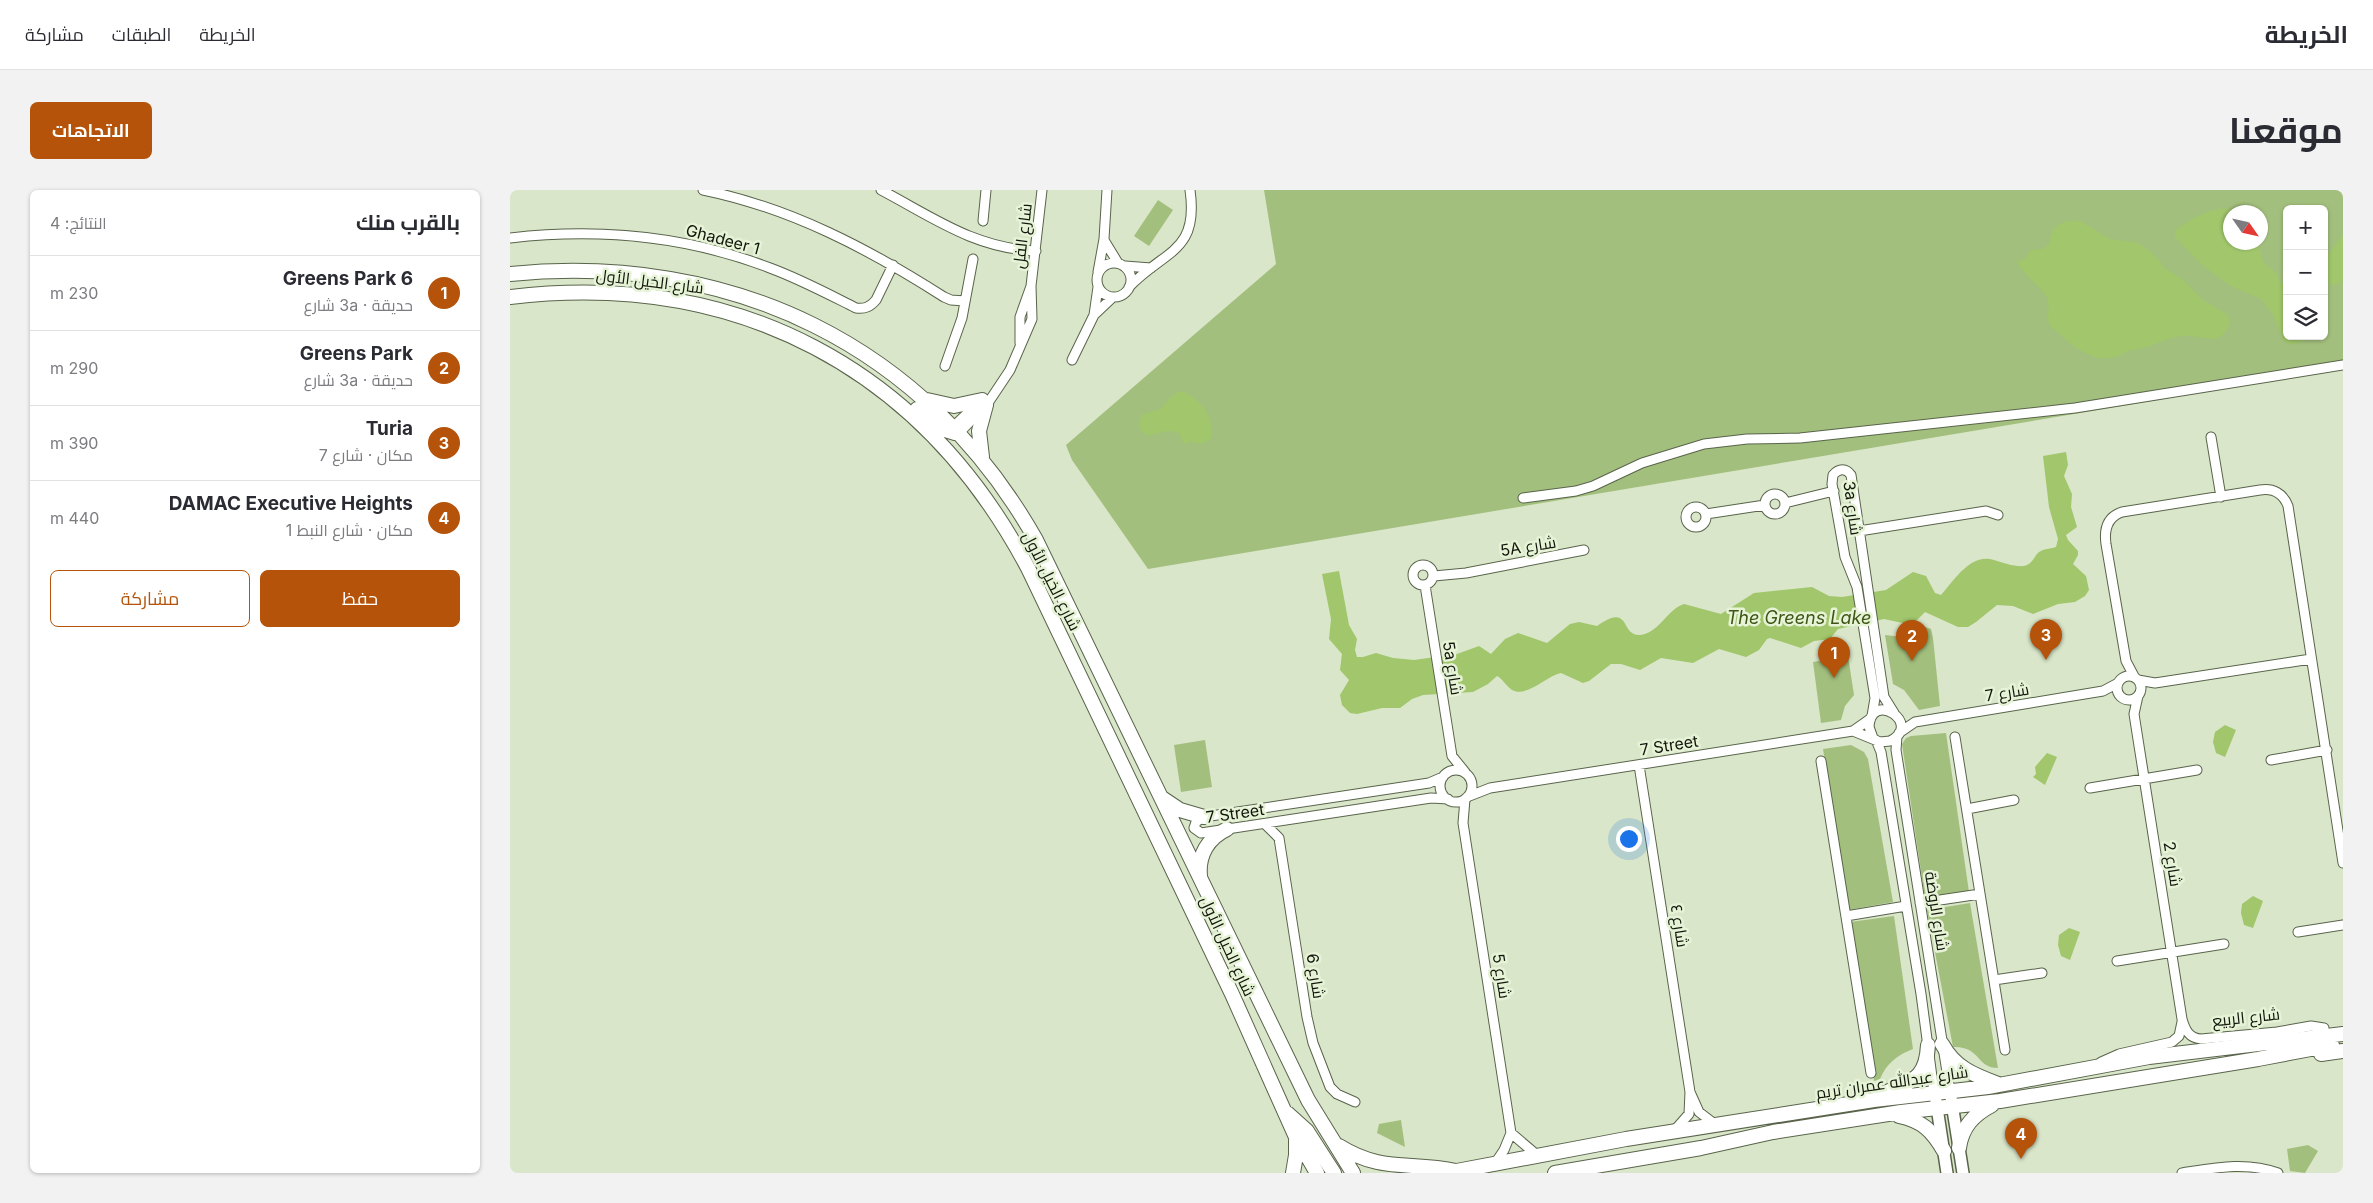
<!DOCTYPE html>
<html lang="ar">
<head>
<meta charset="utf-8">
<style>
	body { margin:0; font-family:Inter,Cairo,sans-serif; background:#f2f2f3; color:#2b2b33; direction:rtl }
	.controls { position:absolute; right:15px; top:15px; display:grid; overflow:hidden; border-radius:8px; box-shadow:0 1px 4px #0004 }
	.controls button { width:45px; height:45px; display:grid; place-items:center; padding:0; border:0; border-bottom:1px solid #e1e1e2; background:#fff; color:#2b2b33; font:25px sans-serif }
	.compass { position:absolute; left:1713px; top:15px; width:45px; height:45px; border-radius:50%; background:#fff; box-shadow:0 1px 4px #0004; rotate:124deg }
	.you { position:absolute; left:1118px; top:648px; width:18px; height:18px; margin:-12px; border:4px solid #fff; border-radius:50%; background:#1a73e8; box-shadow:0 0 0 8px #1a73e833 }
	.badge { display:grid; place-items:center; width:32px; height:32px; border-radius:50%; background:#b45309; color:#fff; font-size:16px; font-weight:700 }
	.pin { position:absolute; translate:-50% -41px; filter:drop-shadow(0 1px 2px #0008) }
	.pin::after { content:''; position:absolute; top:26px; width:18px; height:15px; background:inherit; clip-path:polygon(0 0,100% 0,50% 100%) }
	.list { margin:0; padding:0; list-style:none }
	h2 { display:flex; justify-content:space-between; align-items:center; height:65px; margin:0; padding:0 20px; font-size:21px }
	h2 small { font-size:16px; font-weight:400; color:#7c7c81 }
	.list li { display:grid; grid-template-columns:32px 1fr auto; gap:15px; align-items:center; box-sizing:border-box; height:75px; padding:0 20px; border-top:1px solid #e1e1e2 }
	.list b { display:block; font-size:19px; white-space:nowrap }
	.list p { margin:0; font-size:16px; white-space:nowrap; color:#7c7c81 }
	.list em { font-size:16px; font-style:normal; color:#7c7c81 }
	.actions { display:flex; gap:10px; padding:15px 20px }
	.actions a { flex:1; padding:11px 0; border:1px solid #b45309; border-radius:8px; text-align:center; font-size:18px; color:#b45309 }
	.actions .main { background:#b45309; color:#fff }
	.icon { flex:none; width:28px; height:28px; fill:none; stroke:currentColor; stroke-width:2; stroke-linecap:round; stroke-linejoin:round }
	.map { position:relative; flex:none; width:1833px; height:983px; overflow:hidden; direction:ltr; border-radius:8px }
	header { display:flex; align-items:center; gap:30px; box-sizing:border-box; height:70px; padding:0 25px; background:#fff; border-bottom:1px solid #e1e1e2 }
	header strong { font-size:24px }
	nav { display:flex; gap:28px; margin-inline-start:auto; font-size:18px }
	.intro { display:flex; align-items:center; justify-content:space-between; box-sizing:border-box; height:120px; padding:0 30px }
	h1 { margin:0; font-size:35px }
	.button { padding:12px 22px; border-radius:8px; background:#b45309; color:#fff; font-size:18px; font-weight:700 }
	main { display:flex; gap:30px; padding:0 30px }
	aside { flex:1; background:#fff; border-radius:8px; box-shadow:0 1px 4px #0004 }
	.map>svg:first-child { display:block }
	.green { fill:#a3bf7d; fill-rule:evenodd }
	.water { fill:#a1c66b }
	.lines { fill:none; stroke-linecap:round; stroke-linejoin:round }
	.minor-casing { stroke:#59644b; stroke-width:11 }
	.tertiary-casing { stroke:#59644b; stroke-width:14 }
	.secondary-casing { stroke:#59644b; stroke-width:16 }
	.minor { stroke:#fff; stroke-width:9 }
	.tertiary { stroke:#fff; stroke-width:11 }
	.secondary { stroke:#fff; stroke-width:14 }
	.labels { text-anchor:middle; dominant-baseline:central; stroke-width:5; stroke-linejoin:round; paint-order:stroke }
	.street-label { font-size:16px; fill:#11150b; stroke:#e6f3d6 }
	.water-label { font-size:18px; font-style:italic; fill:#3f5616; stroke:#e6f3d6 }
</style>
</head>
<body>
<header>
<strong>الخريطة</strong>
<nav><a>الخريطة</a><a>الطبقات</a><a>مشاركة</a></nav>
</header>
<div class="intro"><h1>موقعنا</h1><a class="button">الاتجاهات</a></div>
<main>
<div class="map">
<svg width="1833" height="983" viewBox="0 0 1833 983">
	<rect width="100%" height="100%" fill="#d9e6c9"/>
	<path class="green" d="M 754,0 L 1833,0 L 1833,179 L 638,379 L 562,270 L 556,255 L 766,74 ZM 1777,19 L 1814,19 L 1814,146 L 1777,146 ZM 1720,22 L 1750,22 L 1750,52 L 1720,52 Z
		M 648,10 L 663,20 L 639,56 L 624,46 Z
		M 1415,437 L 1421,439 L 1423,448 L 1430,516 L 1409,520 L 1394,500 L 1383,494 L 1375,445 L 1402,448 Z
		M 1338,466 L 1344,505 L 1335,516 L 1331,530 L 1311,533 L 1303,472 Z
		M 1436,543 L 1459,702 L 1415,708 L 1392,554 L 1396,548 L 1401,546 Z
		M 695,550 L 702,597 L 671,602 L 664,555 Z
		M 1341,555 L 1354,562 L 1358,569 L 1383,712 L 1338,720 L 1313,559 Z
		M 1460,713 L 1488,878 C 1466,878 1471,856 1443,857 L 1417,720 Z
		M 1384,726 L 1403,859 C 1387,865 1376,874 1370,889 L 1364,891 L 1340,732 Z
		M 891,930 L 895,957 L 867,943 L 869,934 Z
		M 1798,955 L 1808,961 L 1795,983 L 1780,981 L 1777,959 Z"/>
	<path class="water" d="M 1717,18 L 1728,22 L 1720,22 L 1720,52 L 1747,53 L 1754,73 L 1766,83 L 1770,92 L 1777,97 L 1777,146 L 1799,146 L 1794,151 L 1781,155 L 1773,150 L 1763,124 L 1751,109 L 1719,95 L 1693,76 L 1665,47 L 1665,41 C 1679,29 1699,19 1717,18 Z
		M 1559,31 L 1570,31 L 1600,49 L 1628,53 L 1641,62 L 1656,79 L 1672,89 L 1694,111 L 1717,124 L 1720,131 C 1712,160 1693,144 1673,146 C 1660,147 1649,153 1637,157 C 1631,159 1624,159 1618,161 C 1615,162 1612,165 1608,166 C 1586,174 1566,159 1551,145 C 1548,141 1542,139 1540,135 C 1535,125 1542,116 1536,106 C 1528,93 1513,86 1507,71 L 1515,69 L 1521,60 L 1533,59 L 1540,53 C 1541,39 1546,34 1559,31 Z
		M 1833,45 L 1833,90 L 1825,96 L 1816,91 L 1814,70 Z
		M 671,201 C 692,210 702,224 702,247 C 694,255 690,255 680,251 L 676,254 L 672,251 L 670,244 C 657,237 650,244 637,246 L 629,238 L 631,225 L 650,219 L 663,205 Z
		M 1556,262 L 1558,275 L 1554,286 L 1562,304 L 1561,317 L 1567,337 L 1556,345 L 1558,350 L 1568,361 L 1568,365 L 1563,374 L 1576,386 L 1579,400 L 1575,406 L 1565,412 L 1548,414 L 1523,424 L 1503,416 L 1487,415 L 1466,432 L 1458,437 L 1448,437 L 1415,422 L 1402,435 L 1374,429 L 1328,439 L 1320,449 L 1304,451 L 1291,458 L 1260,448 L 1257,449 L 1249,460 L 1236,467 L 1209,459 L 1183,473 L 1151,468 L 1130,480 L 1111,474 L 1101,474 L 1079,491 L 1073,493 L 1051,483 C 1036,486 1017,508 1002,500 C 996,496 993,489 987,486 L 978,494 L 963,502 L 913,505 L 902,509 L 890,518 L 872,518 L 847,524 L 840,523 L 832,515 L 830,505 L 839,490 L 830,480 L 832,464 L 819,449 L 821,429 L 812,384 L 829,381 L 839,435 L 847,449 L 845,460 L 847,467 L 853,467 L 866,463 L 883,468 L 904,470 L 947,464 L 969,456 L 981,464 L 995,449 L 1008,443 L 1037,453 L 1060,434 L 1069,432 L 1087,436 C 1121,412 1110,445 1129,445 C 1148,445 1157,419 1174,414 L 1211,424 L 1244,403 L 1302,397 L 1319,406 L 1332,407 L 1376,400 L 1403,382 L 1416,386 L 1425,403 L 1431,405 C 1445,390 1460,363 1484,370 C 1493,373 1505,377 1514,376 C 1524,374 1524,364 1531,361 C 1536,358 1542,359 1546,357 L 1548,349 L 1539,317 L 1533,266 Z
		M 1715,535 L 1726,540 L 1715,567 L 1706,563 L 1703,552 L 1705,542 Z
		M 1537,563 L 1547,567 L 1535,595 L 1523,587 L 1526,584 L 1525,577 Z
		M 1743,706 L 1753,711 L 1743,738 L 1734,735 L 1731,723 L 1732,714 Z
		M 1559,738 L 1570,742 L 1560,770 L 1551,766 L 1548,755 L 1549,745 Z"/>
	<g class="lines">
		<g class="minor-casing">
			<path id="minor" d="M 193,0 C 281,18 359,59 434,107 L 441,110 L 455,111
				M 371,0 C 424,28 464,58 526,61
				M 473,31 L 476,0
				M 0,48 C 87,38 177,46 260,78 C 290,89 318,104 346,118 C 355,119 360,117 366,110 L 383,75
				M 594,50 L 608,73
				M587 90a17 17 0 1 1 34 0a17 17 0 1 1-34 0Z
				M 615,76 L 641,78
				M 588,82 L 594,49 L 597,0
				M 619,97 C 654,60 689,63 680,0
				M 584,125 L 603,107
				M 510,153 L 510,127 L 521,96 L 532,0
				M 562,170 L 584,125 L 588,97
				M 435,176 L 452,128 L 463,69
				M 443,237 L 468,213
				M 449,243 L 478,213 L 500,180 L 522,129 L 521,96
				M 1701,247 L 1711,307
				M1255 314a10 10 0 1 1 20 0a10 10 0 1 1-20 0Z
				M 1013,308 L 1066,301 L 1083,296 L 1132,273 L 1194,254 L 1237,249 L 1290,248 L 1565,218 L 1833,175
				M 1275,313 L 1324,301
				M1176 327a10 10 0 1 1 20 0a10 10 0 1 1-20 0Z
				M 1196,324 L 1255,315
				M 1349,341 L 1476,321 L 1488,325
				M903 385a10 10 0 1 1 20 0a10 10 0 1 1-20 0Z
				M 924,386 L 956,383 L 1074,360
				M 915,395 L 942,566 L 955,582
				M1607 498a12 12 0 1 1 24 0a12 12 0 1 1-24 0Z
				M 1625,488 L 1616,471 L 1596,354 C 1594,340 1597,327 1612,322 L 1750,300 C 1763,298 1773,303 1778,316 L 1833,673
				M 1628,490 L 1645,493 L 1801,469
				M 1628,506 L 1624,524 L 1672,829 C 1675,840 1679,848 1691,849 L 1767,842 L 1801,836 L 1814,838
				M 1362,526 L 1365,508 L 1347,397 L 1335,367 L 1322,294 L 1323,285 C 1329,278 1336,278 1341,285 L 1374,507 L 1384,523
				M 1343,541 L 1370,552 L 1380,551 C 1414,534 1361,499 1359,537 L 1363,548
				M 1389,543 L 1405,532 L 1593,501 L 1608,493
				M 1387,546 L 1386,560 L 1440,901
				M 1445,547 L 1495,860
				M 1366,550 L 1371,562 L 1411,804 L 1424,902
				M 1761,570 L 1817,560
				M 1311,571 L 1361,883
				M 1129,575 L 1180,902 L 1189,922 L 1206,935
				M930 596a16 16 0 1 1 32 0a16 16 0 1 1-32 0Z
				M 933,587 L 919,593 L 694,627 L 686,632 L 684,638 L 691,643 L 921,608 L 938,609
				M 1580,598 L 1687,580
				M 957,607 L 980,598 L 1343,541 L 1360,529
				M 955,609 L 953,633 L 1001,943 L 994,960 L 984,975
				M 1457,619 L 1504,610
				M 755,634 L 769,648 L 797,827 L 803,853 L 820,897 L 827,904 L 845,912
				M 1410,713 L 1470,704
				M 1336,726 L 1396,716
				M 1788,742 L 1833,735
				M 1607,771 L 1714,754
				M 1484,790 L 1532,783
				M 1591,872 L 1609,864 L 1662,852 L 1669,846 L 1672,832
				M 1164,941 L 1179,924 L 1180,902
				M 1001,943 L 1028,966
				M 1672,983 C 1704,978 1736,971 1768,983"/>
		</g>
		<g class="tertiary-casing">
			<path id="tertiary" d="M 1440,901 L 1453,983
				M 1426,911 L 1437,983"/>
		</g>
		<g class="secondary-casing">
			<path id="secondary" d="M 0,84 C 221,62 416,155 526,350 L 798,910 L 843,983
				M 0,107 C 227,80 413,178 519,380 L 722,804 L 785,945 L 807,983
				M 417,210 L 444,216 L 472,210
				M 407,219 L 432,239 L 445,243
				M 472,267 L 469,241 L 476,215
				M 652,608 L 670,620 L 694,627
				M 690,686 C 688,665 698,648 717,639
				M 1432,854 C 1445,878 1464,885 1488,894
				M 1811,864 L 1833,861
				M 1370,906 C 1396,890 1416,895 1418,855
				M 777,923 L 797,941 L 824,983
				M 1389,926 C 1412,931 1422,940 1434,961
				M 829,956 C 872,983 900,971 946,981
				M 1449,958 C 1452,937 1463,925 1482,915
				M 783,983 L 786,965 L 786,950
				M 936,983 L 1116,949 L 1364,910 L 1478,897 L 1639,867 L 1833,844
				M 1045,983 L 1191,958 L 1263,942 L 1391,922 L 1490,911 L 1748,869 L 1822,855"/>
		</g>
		<use href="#minor" class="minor"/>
		<use href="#tertiary" class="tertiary"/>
		<use href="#secondary" class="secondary"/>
	</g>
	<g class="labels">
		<g class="street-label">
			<text transform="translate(512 46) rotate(-83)">شارع الفل</text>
			<text transform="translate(213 49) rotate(15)">Ghadeer 1</text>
			<text transform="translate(140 91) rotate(7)">شارع الخيل الأول</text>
			<text transform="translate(1343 318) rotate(82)">3a شارع</text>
			<text transform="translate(1018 356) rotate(-9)">5A شارع</text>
			<text transform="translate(542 391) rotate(63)">شارع الخيل الأول</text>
			<text transform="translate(943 478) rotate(81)">5a شارع</text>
			<text transform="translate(1497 502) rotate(-9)">شارع 7</text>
			<text transform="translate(1159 555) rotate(-9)">7 Street</text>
			<text transform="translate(725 623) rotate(-8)">7 Street</text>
			<text transform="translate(1663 674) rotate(81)">شارع 2</text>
			<text transform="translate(1427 721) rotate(81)">شارع الروضة</text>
			<text transform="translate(1170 736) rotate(81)">شارع ٤</text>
			<text transform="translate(718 756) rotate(65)">شارع الخيل الأول</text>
			<text transform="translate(806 786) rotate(81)">شارع 6</text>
			<text transform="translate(992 786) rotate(81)">شارع 5</text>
			<text transform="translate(1736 827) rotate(-6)">شارع الربيع</text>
			<text transform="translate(1382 892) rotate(-8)">شارع عبدالله عمران تريم</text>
		</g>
		<g class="water-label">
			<text x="1289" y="427">The Greens Lake</text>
		</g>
	</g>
</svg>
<div class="controls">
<button>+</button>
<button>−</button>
<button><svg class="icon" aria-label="layers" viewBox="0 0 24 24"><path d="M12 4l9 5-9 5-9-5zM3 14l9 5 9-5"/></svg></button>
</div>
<svg class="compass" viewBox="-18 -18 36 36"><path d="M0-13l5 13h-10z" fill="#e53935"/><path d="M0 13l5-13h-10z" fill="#7c7c81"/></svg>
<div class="you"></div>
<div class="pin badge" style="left:1324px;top:488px">1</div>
<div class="pin badge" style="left:1402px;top:471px">2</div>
<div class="pin badge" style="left:1536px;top:470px">3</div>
<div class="pin badge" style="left:1511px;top:969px">4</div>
</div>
<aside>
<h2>بالقرب منك<small>النتائج: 4</small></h2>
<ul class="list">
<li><span class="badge">1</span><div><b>Greens Park 6</b><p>حديقة · 3a شارع</p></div><em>230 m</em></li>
<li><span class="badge">2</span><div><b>Greens Park</b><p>حديقة · 3a شارع</p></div><em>290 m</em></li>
<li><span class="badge">3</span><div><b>Turia</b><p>مكان · شارع 7</p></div><em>390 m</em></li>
<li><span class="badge">4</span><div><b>DAMAC Executive Heights</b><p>مكان · شارع النبط 1</p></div><em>440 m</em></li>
</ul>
<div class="actions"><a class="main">حفظ</a><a>مشاركة</a></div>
</aside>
</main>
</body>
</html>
